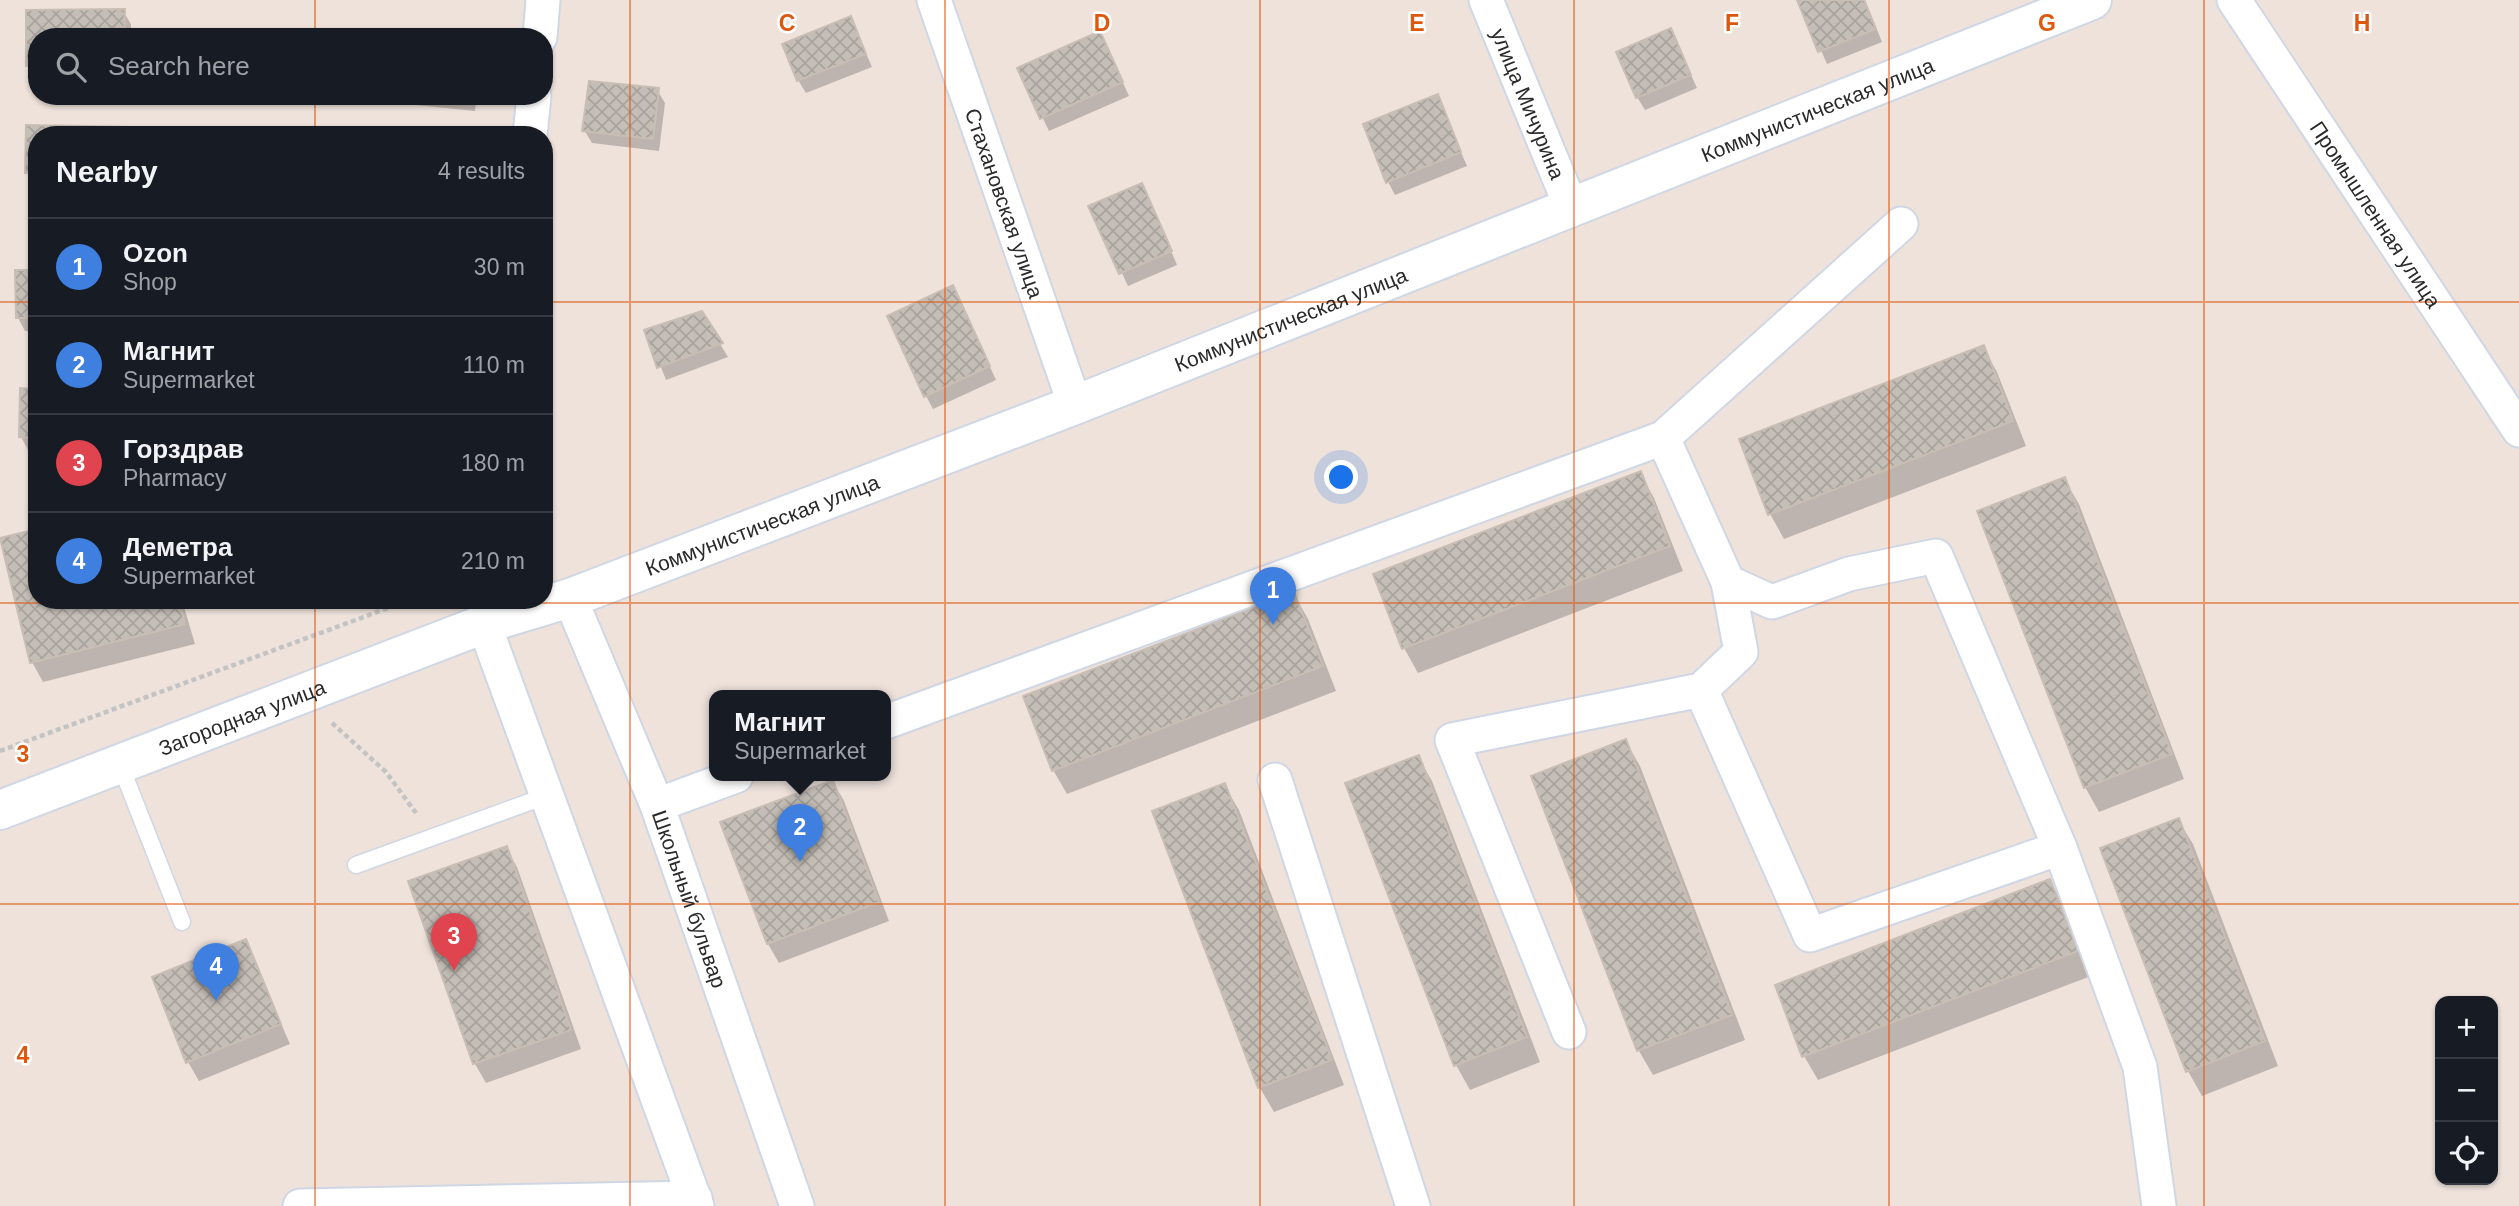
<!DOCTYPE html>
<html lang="en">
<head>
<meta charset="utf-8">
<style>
	body { margin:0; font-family:Helvetica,sans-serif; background:#20242c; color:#f1f3f6 }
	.controls { position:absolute; right:21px; bottom:21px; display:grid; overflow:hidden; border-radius:14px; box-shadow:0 2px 5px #0004 }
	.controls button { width:63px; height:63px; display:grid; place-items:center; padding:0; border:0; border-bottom:2px solid #363941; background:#171b24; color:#f1f3f6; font:35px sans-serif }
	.you { position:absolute; left:1342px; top:478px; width:24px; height:24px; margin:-18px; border:5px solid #fff; border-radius:50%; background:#1a73e8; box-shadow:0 0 0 10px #1a73e833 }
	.badge { display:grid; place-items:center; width:46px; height:46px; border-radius:50%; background:#db2777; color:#fff; font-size:23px; font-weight:700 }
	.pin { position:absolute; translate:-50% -58px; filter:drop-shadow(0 2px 4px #0008) }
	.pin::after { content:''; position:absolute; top:37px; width:24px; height:21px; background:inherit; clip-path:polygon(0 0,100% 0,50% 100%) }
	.popup { position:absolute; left:709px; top:690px; width:182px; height:91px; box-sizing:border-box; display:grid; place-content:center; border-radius:14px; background:#171b24; filter:drop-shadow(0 2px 5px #0005); font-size:23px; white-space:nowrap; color:#9ea1a6 }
	.popup b { font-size:26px; color:#f1f3f6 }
	.popup::after { content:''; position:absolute; left:50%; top:100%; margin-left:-14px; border:14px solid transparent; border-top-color:#171b24 }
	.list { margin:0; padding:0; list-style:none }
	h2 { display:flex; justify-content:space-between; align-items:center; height:91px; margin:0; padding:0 28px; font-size:30px }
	h2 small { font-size:23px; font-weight:400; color:#9ea1a6 }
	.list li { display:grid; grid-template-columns:46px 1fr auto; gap:21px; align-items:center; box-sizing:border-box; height:98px; padding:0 28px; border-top:2px solid #363941 }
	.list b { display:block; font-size:26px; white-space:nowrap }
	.list p { margin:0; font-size:23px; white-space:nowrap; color:#9ea1a6 }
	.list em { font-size:23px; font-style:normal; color:#9ea1a6 }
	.icon { flex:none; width:38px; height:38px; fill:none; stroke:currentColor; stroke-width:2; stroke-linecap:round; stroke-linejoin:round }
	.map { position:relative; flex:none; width:2519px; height:1206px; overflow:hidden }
	.search { position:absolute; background:#171b24; box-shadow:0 2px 5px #0004; left:28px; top:28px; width:525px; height:77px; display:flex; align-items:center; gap:18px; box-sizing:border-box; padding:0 24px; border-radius:28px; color:#9ea1a6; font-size:26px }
	.panel { position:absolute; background:#171b24; box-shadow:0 2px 5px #0004; left:28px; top:126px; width:525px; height:483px; border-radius:28px }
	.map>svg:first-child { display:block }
	.shadow { fill:#0003 }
	.building { fill:url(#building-cross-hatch); stroke:#c9beb4; stroke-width:2 }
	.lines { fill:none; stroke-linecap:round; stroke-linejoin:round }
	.lane-casing { stroke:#d0d7e4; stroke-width:19 }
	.street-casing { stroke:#d0d7e4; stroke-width:37 }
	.secondary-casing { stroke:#d0d7e4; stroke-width:42 }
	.path { stroke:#c3c3c3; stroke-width:4.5; stroke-dasharray:5 3.5; stroke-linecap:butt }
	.lane { stroke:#fff; stroke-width:16 }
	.street { stroke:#fff; stroke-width:33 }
	.secondary { stroke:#fff; stroke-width:38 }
	.grid { fill:none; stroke:#de570e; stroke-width:2; stroke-opacity:0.55 }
	.labels { text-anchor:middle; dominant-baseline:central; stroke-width:5; stroke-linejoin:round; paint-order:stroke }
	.street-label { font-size:21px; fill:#2a2a2a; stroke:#fff }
	.grid-label { font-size:23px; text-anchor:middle; font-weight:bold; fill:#de570e; stroke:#fff; stroke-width:5; stroke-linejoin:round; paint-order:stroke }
</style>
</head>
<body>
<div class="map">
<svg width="2519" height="1206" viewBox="0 0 2519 1206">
	<defs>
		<pattern id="building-cross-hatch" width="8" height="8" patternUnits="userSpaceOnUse" patternTransform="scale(1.75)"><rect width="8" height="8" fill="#c5beb7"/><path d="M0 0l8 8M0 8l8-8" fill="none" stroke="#a9a39e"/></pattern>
	</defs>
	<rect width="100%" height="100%" fill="#eee2db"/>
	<path class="shadow" d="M 1799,0 L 1865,0 L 1882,42 L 1827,64 Z
		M 28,11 L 123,11 L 131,24 L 131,37 L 37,37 L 35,78 L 28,65 Z
		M 851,19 L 872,67 L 806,93 L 798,80 Z
		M 1671,31 L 1697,88 L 1645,110 L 1637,97 Z
		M 1100,33 L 1129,96 L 1049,131 L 1019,69 Z
		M 657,90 L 665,103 L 659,151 L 592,143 L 584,130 Z
		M 402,96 L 477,96 L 475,111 L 406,104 Z
		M 1437,97 L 1467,166 L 1395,195 L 1388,182 Z
		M 28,127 L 131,128 L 135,135 L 37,135 L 35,186 L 27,173 Z
		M 1148,197 L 1177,265 L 1128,286 L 1091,207 Z
		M 37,272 L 37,331 L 25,331 L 18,318 Z
		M 953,287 L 996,380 L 933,409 L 926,396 Z
		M 701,313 L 728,357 L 666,380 L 647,331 Z
		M 1983,347 L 1997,372 L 2026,446 L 1784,539 L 1770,514 Z
		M 37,390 L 37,450 L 28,450 L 21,437 Z
		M 1640,473 L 1654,498 L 1683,571 L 1418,673 L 1404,648 Z
		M 2064,479 L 2079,504 L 2184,779 L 2099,812 L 2085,787 Z
		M 1294,594 L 1308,619 L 1336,691 L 1067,794 L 1053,770 Z
		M 37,600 L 182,600 L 195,644 L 43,682 L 32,662 Z
		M 1626,742 L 1640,766 L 1745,1040 L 1653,1075 L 1639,1051 L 1534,777 Z
		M 1418,757 L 1432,781 L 1540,1062 L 1470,1090 L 1456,1065 Z
		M 833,782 L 844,801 L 889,921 L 779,963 L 768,944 Z
		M 1224,785 L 1239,810 L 1344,1085 L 1274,1112 L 1260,1088 L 1154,812 Z
		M 2178,820 L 2193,844 L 2278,1066 L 2202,1096 L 2188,1071 Z
		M 506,848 L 517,867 L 581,1049 L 486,1083 L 475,1064 L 410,882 Z
		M 2050,881 L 2064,906 L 2091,976 L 1818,1080 L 1804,1056 Z
		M 245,941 L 290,1044 L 199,1081 L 188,1062 Z"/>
	<path class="building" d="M 1797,0 L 1864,0 L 1876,29 L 1818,52 Z
		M 125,9 L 124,37 L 37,37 L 37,66 L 26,66 L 26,10 Z
		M 851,16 L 866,54 L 797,81 L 782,44 Z
		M 1671,28 L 1691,75 L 1636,98 L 1616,52 Z
		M 1100,31 L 1123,82 L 1040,119 L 1017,68 Z
		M 589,81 L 659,88 L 653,139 L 582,131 Z
		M 1438,94 L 1461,152 L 1386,183 L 1363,124 Z
		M 26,125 L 132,127 L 132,135 L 37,135 L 37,173 L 25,173 Z
		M 1142,183 L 1172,251 L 1119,274 L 1088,206 Z
		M 15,270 L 37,270 L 37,318 L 16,318 Z
		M 953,285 L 990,366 L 924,397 L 887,316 Z
		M 702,311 L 723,343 L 657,368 L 644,330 Z
		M 1984,345 L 2013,421 L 1768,515 L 1739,439 Z
		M 20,388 L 37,389 L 37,438 L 19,437 Z
		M 1641,471 L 1670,546 L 1402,649 L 1373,574 Z
		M 2065,477 L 2172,754 L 2084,788 L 1977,511 Z
		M 37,529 L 37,600 L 179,600 L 185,624 L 30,663 L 0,538 Z
		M 1294,592 L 1323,666 L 1052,771 L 1023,696 Z
		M 1626,739 L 1732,1015 L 1637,1051 L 1531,776 Z
		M 1419,755 L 1527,1037 L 1454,1066 L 1345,783 Z
		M 833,780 L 879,902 L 767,944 L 720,822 Z
		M 1225,783 L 1332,1060 L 1258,1088 L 1152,811 Z
		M 2179,818 L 2265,1041 L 2186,1072 L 2100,848 Z
		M 507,846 L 571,1030 L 473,1064 L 408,881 Z
		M 2050,879 L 2078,951 L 1802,1057 L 1775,985 Z
		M 246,939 L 281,1024 L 186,1063 L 152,977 Z"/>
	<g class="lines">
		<g class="lane-casing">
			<path id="lane" d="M 120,764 L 182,922
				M 356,865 L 546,796"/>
		</g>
		<g class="street-casing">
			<g id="street">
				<path id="s1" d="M 934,0 L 1075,405"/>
				<path id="s2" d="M 1486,0 L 1571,207"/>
				<path id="s3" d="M 2234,0 L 2519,430"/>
				<path d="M 540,37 L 543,0"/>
				<path d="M 530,135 L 534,96"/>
				<path d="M 1663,438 L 1728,582 L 1772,602 L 1849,574 L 1936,556 L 2060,848 L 2140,1067 L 2159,1206"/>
				<path id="s4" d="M 570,598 L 657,805 L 797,1206"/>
				<path d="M 486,600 L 484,624 L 697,1206"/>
				<path d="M 1701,690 L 1810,935 L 2060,848"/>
				<path d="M 886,722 L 1663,438 L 1901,224"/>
				<path d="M 1275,780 L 1413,1206"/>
				<path d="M 657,805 L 736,776"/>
				<path d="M 1569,1032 L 1452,740 L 1701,690 L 1741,652 L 1728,582"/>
				<path d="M 300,1206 L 695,1198"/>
			</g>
		</g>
		<g class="secondary-casing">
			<g id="secondary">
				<path id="s5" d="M 0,810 L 484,624 L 570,598 L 1075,405 L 2092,0"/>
			</g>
		</g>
		<path class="path" d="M 332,723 L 386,772 L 416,813
			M 0,751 L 410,600"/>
		<use href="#lane" class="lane"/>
		<use href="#street" class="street"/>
		<use href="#secondary" class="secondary"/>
	</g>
	<path class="grid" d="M 315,0 L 315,37M 630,0 L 630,1206M 945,0 L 945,1206M 1260,0 L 1260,1206M 1574,0 L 1574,1206M 1889,0 L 1889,1206M 2204,0 L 2204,1206M 315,96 L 315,135M 0,302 L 37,302M 544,302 L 2519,302M 315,600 L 315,1206M 0,603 L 2519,603M 0,904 L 2519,904"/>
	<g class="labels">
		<g class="street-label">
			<text stroke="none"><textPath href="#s2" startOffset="112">улица Мичурина</textPath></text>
			<text stroke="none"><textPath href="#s5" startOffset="1948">Коммунистическая улица</textPath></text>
			<text stroke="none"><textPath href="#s1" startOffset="215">Стахановская улица</textPath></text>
			<text stroke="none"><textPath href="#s3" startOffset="257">Промышленная улица</textPath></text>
			<text stroke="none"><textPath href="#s5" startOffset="1381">Коммунистическая улица</textPath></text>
			<text stroke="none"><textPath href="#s5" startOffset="814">Коммунистическая улица</textPath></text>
			<text stroke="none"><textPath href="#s5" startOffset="259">Загородная улица</textPath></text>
			<text stroke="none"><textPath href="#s4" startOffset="324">Школьный бульвар</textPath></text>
		</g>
	</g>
	<g class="grid-label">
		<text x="787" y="31">C</text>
		<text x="1102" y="31">D</text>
		<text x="1417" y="31">E</text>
		<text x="1732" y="31">F</text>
		<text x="2047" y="31">G</text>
		<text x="2362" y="31">H</text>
		<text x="23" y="762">3</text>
		<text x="23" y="1063">4</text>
	</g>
</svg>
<div class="controls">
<button>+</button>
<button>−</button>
<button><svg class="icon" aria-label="locate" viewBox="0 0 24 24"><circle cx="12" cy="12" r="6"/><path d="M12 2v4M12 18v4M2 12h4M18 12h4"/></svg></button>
</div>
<div class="you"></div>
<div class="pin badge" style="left:1273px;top:625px;background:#3f7fe0">1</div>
<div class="pin badge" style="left:800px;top:862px;background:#3f7fe0">2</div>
<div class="popup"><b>Магнит</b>Supermarket</div>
<div class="pin badge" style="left:454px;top:971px;background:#e0444e">3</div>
<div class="pin badge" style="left:216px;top:1001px;background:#3f7fe0">4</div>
<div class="search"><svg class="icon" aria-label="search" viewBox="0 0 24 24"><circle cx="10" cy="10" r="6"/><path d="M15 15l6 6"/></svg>Search here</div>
<section class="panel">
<h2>Nearby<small>4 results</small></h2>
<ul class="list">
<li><span class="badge" style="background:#3f7fe0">1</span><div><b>Ozon</b><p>Shop</p></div><em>30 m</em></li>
<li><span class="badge" style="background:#3f7fe0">2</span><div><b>Магнит</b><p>Supermarket</p></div><em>110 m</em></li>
<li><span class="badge" style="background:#e0444e">3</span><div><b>Горздрав</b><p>Pharmacy</p></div><em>180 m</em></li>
<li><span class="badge" style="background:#3f7fe0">4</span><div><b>Деметра</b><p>Supermarket</p></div><em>210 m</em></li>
</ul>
</section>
</div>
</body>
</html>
